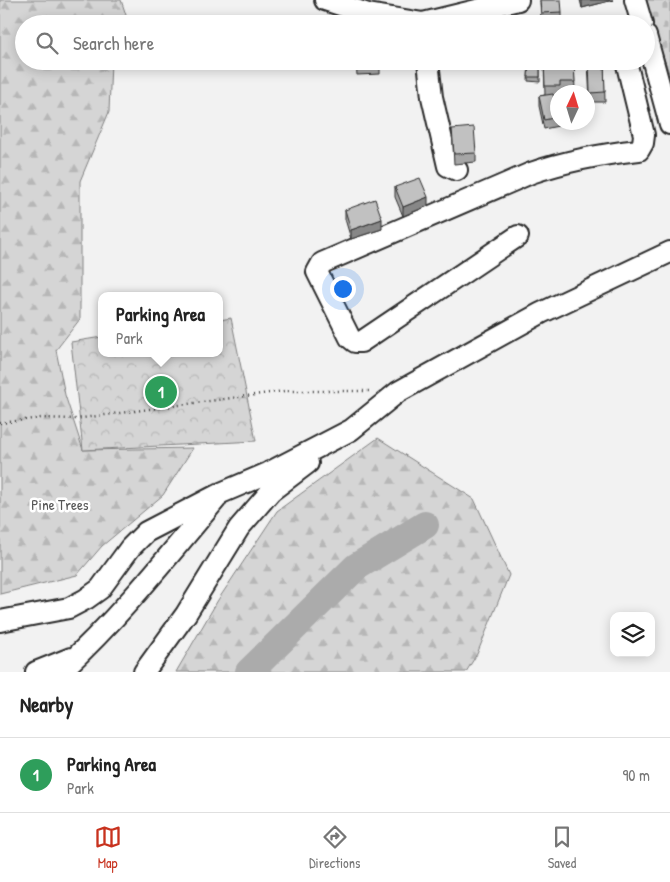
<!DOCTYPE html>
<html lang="en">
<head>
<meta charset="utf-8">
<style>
	body { margin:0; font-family:"Patrick Hand",sans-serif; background:#f2f2f2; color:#222 }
	.controls { position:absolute; right:15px; bottom:15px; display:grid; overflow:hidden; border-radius:10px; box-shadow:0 2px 12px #0003 }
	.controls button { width:45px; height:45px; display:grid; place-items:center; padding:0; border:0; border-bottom:1px solid #e0e0e0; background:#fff; color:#222; font:25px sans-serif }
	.compass { position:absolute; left:550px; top:85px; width:45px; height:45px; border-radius:50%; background:#fff; box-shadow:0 2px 12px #0003; rotate:4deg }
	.you { position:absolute; left:342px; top:288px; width:18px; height:18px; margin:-12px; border:4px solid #fff; border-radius:50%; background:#1a73e8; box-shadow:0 0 0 8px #1a73e833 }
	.badge { display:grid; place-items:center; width:32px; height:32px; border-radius:50%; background:#c8321e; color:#fff; font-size:16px; font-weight:700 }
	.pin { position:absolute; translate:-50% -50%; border:2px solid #fff; box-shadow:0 1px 5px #0006 }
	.popup { position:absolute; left:98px; top:292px; width:125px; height:65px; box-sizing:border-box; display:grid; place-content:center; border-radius:10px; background:#fff; filter:drop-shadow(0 1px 4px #0005); font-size:16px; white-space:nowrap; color:#767676 }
	.popup b { font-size:19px; color:#222 }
	.popup::after { content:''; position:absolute; left:50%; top:100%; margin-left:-10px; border:10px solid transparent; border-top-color:#fff }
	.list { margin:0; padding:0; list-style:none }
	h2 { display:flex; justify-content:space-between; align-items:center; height:65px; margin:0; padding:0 20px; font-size:21px }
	h2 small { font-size:16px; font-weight:400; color:#767676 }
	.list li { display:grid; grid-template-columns:32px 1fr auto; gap:15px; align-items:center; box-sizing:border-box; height:75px; padding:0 20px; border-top:1px solid #e0e0e0 }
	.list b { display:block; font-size:19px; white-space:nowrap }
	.list p { margin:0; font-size:16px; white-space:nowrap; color:#767676 }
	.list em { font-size:16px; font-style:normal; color:#767676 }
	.icon { flex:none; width:28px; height:28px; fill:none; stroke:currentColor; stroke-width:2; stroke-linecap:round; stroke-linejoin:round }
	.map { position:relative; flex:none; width:670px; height:672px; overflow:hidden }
	.search { position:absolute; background:#fff; box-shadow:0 2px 12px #0003; left:15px; right:15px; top:15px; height:55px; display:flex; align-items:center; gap:12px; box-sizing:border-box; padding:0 18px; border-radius:28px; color:#767676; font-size:19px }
	.sheet { height:140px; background:#fff }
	nav { display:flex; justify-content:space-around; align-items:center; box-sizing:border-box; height:70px; border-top:1px solid #e0e0e0; background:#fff; font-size:14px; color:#767676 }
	nav a { display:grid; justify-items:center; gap:2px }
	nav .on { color:#c8321e }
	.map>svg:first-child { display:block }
	.forest { fill:url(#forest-firs); stroke:#808080 }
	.cemetery { fill:url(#cemetery-stones); stroke:#808080 }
	.park { fill:url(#park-crowns); stroke:#808080 }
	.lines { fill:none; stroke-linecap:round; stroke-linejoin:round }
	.river { stroke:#ababab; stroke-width:28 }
	.minor-casing { stroke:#2b2b2b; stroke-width:24 }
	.path { stroke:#2b2b2b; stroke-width:2.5; stroke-dasharray:1 4; stroke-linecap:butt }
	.minor { stroke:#fff; stroke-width:20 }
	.wall { fill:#a6a6a6; stroke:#2b2b2b }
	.shaded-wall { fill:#878787; stroke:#2b2b2b }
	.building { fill:#c1c1c1; stroke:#2b2b2b }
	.labels { text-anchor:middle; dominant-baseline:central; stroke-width:5; stroke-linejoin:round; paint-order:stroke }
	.park-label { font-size:15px; fill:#565656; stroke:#fff }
</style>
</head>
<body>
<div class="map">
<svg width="670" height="672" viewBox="0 0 670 672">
	<defs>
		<pattern id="forest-firs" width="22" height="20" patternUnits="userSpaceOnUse" patternTransform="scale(1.25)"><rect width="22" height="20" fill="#d5d5d5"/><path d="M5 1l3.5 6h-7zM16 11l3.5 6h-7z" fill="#b7b7b7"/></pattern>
		<pattern id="cemetery-stones" width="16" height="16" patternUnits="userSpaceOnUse" patternTransform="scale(1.25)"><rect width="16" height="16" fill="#d5d5d5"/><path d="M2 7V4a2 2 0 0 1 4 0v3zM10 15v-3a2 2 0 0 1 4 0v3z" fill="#b7b7b7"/></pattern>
		<pattern id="park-crowns" width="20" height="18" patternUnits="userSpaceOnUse" patternTransform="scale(1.25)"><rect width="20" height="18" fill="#d5d5d5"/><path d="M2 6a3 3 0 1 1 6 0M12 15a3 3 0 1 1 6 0" fill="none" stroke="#b7b7b7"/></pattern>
	</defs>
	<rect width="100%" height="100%" fill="#f2f2f2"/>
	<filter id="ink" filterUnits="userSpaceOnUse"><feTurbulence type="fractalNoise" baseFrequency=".02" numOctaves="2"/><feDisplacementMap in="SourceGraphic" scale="10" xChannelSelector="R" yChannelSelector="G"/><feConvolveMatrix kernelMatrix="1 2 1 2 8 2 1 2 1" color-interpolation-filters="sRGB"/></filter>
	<g filter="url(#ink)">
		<path class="forest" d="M 0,0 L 121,0 L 126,15 L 122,24 L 24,24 L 24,61 L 111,61 L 109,112 L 80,181 L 80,319 L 56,350 L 65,395 L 83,450 L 193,448 L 163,495 L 102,546 L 77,575 L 0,594 Z
			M 378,438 L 474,499 L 509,575 L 477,654 L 466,672 L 176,672 L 218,600 L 277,511 Z"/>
		<path class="cemetery" d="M 644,0 L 670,0 L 670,76 Z"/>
		<path class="park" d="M 231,318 L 256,441 L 83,450 L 71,342 L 102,337 L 102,353 L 220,353 L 220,320 Z"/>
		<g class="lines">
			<path class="river" d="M 249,672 L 356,567 L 425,525"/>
			<g class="minor-casing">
				<path id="minor" d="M 325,0 L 368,14 L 423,23 L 518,0
					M 635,0 L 642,24
					M 646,36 L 670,124
					M 428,61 L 432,97 L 448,166 L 457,170
					M 518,236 L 361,342 L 355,342 L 350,338 L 317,272 L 322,263 L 531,173 C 566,161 603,154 639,150 L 643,143 L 644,135 L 626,61
					M 0,621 L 69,608 L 86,599 L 100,589 L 130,548 L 146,532 L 221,493 L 268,473 L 351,430 L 398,392 L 541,313 L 670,252
					M 36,672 L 71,658
					M 60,672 C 117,620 166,559 216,499
					M 144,672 L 186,614 L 239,528 L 271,491 L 308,463"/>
			</g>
			<path class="path" d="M 0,423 L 41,418 L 75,419 L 284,391 L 371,391"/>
			<use href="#minor" class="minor"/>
		</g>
		<path class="wall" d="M 540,0 L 562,12 L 562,21 L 541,22 Z
			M 580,0 L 613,0 L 582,8 Z
			M 356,61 L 380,61 L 380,74 L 357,75 Z
			M 529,61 L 540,61 L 540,82 L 528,81 Z
			M 544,61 L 574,61 L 575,91 L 560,92 L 558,92 L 558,96 L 553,96 L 558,115 L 558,126 L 544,129 L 539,106 L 539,96 L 545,95 Z
			M 588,61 L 604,61 L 605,102 L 590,102 Z
			M 452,129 L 476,153 L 476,162 L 454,164 Z
			M 395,187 L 428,206 L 403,216 L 395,197 Z
			M 345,210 L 382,229 L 351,239 L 345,219 Z"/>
		<path class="shaded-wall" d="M 582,0 L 613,0 L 582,8 Z
			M 428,197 L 428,206 L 403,216 L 403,207 Z
			M 382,219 L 382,229 L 351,239 L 351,230 Z"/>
		<path class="building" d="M 540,0 L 561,0 L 562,12 L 541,13 Z
			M 571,21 L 571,24 L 557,24 L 557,23 Z
			M 530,22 L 552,23 L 552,24 L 530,24 Z
			M 357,61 L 380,61 L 380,64 L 357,66 Z
			M 529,61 L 540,61 L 540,77 L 528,77 Z
			M 544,61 L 574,61 L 575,82 L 560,82 L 560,86 L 545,86 Z
			M 589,61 L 604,61 L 605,92 L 590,93 Z
			M 553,94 L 558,117 L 544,120 L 539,96 Z
			M 474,127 L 476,153 L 454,154 L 452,129 Z
			M 420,178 L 428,197 L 403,207 L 395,187 Z
			M 375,199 L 382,219 L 351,230 L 345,210 Z"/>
	</g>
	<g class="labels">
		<g class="park-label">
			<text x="60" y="504">Pine Trees</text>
		</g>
	</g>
</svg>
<div class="controls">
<button><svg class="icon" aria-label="layers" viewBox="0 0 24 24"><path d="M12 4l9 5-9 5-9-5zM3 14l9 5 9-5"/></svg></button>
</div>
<svg class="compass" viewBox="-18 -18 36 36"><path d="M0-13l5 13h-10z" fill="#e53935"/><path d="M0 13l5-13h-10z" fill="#767676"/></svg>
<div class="you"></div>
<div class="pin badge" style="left:161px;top:392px;background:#2e9e5b">1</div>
<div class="popup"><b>Parking Area</b>Park</div>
<div class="search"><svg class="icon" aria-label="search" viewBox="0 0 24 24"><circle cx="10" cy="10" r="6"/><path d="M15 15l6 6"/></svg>Search here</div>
</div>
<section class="sheet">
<h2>Nearby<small></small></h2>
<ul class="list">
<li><span class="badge" style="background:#2e9e5b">1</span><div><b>Parking Area</b><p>Park</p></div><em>90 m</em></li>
</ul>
</section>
<nav>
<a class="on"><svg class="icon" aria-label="map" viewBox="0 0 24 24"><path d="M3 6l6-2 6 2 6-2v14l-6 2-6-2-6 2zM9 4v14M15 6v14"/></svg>Map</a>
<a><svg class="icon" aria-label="directions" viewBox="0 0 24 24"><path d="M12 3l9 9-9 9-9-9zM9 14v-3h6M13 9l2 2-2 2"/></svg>Directions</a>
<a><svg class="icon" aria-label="saved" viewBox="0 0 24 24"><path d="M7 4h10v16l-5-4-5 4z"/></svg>Saved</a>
</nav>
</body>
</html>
